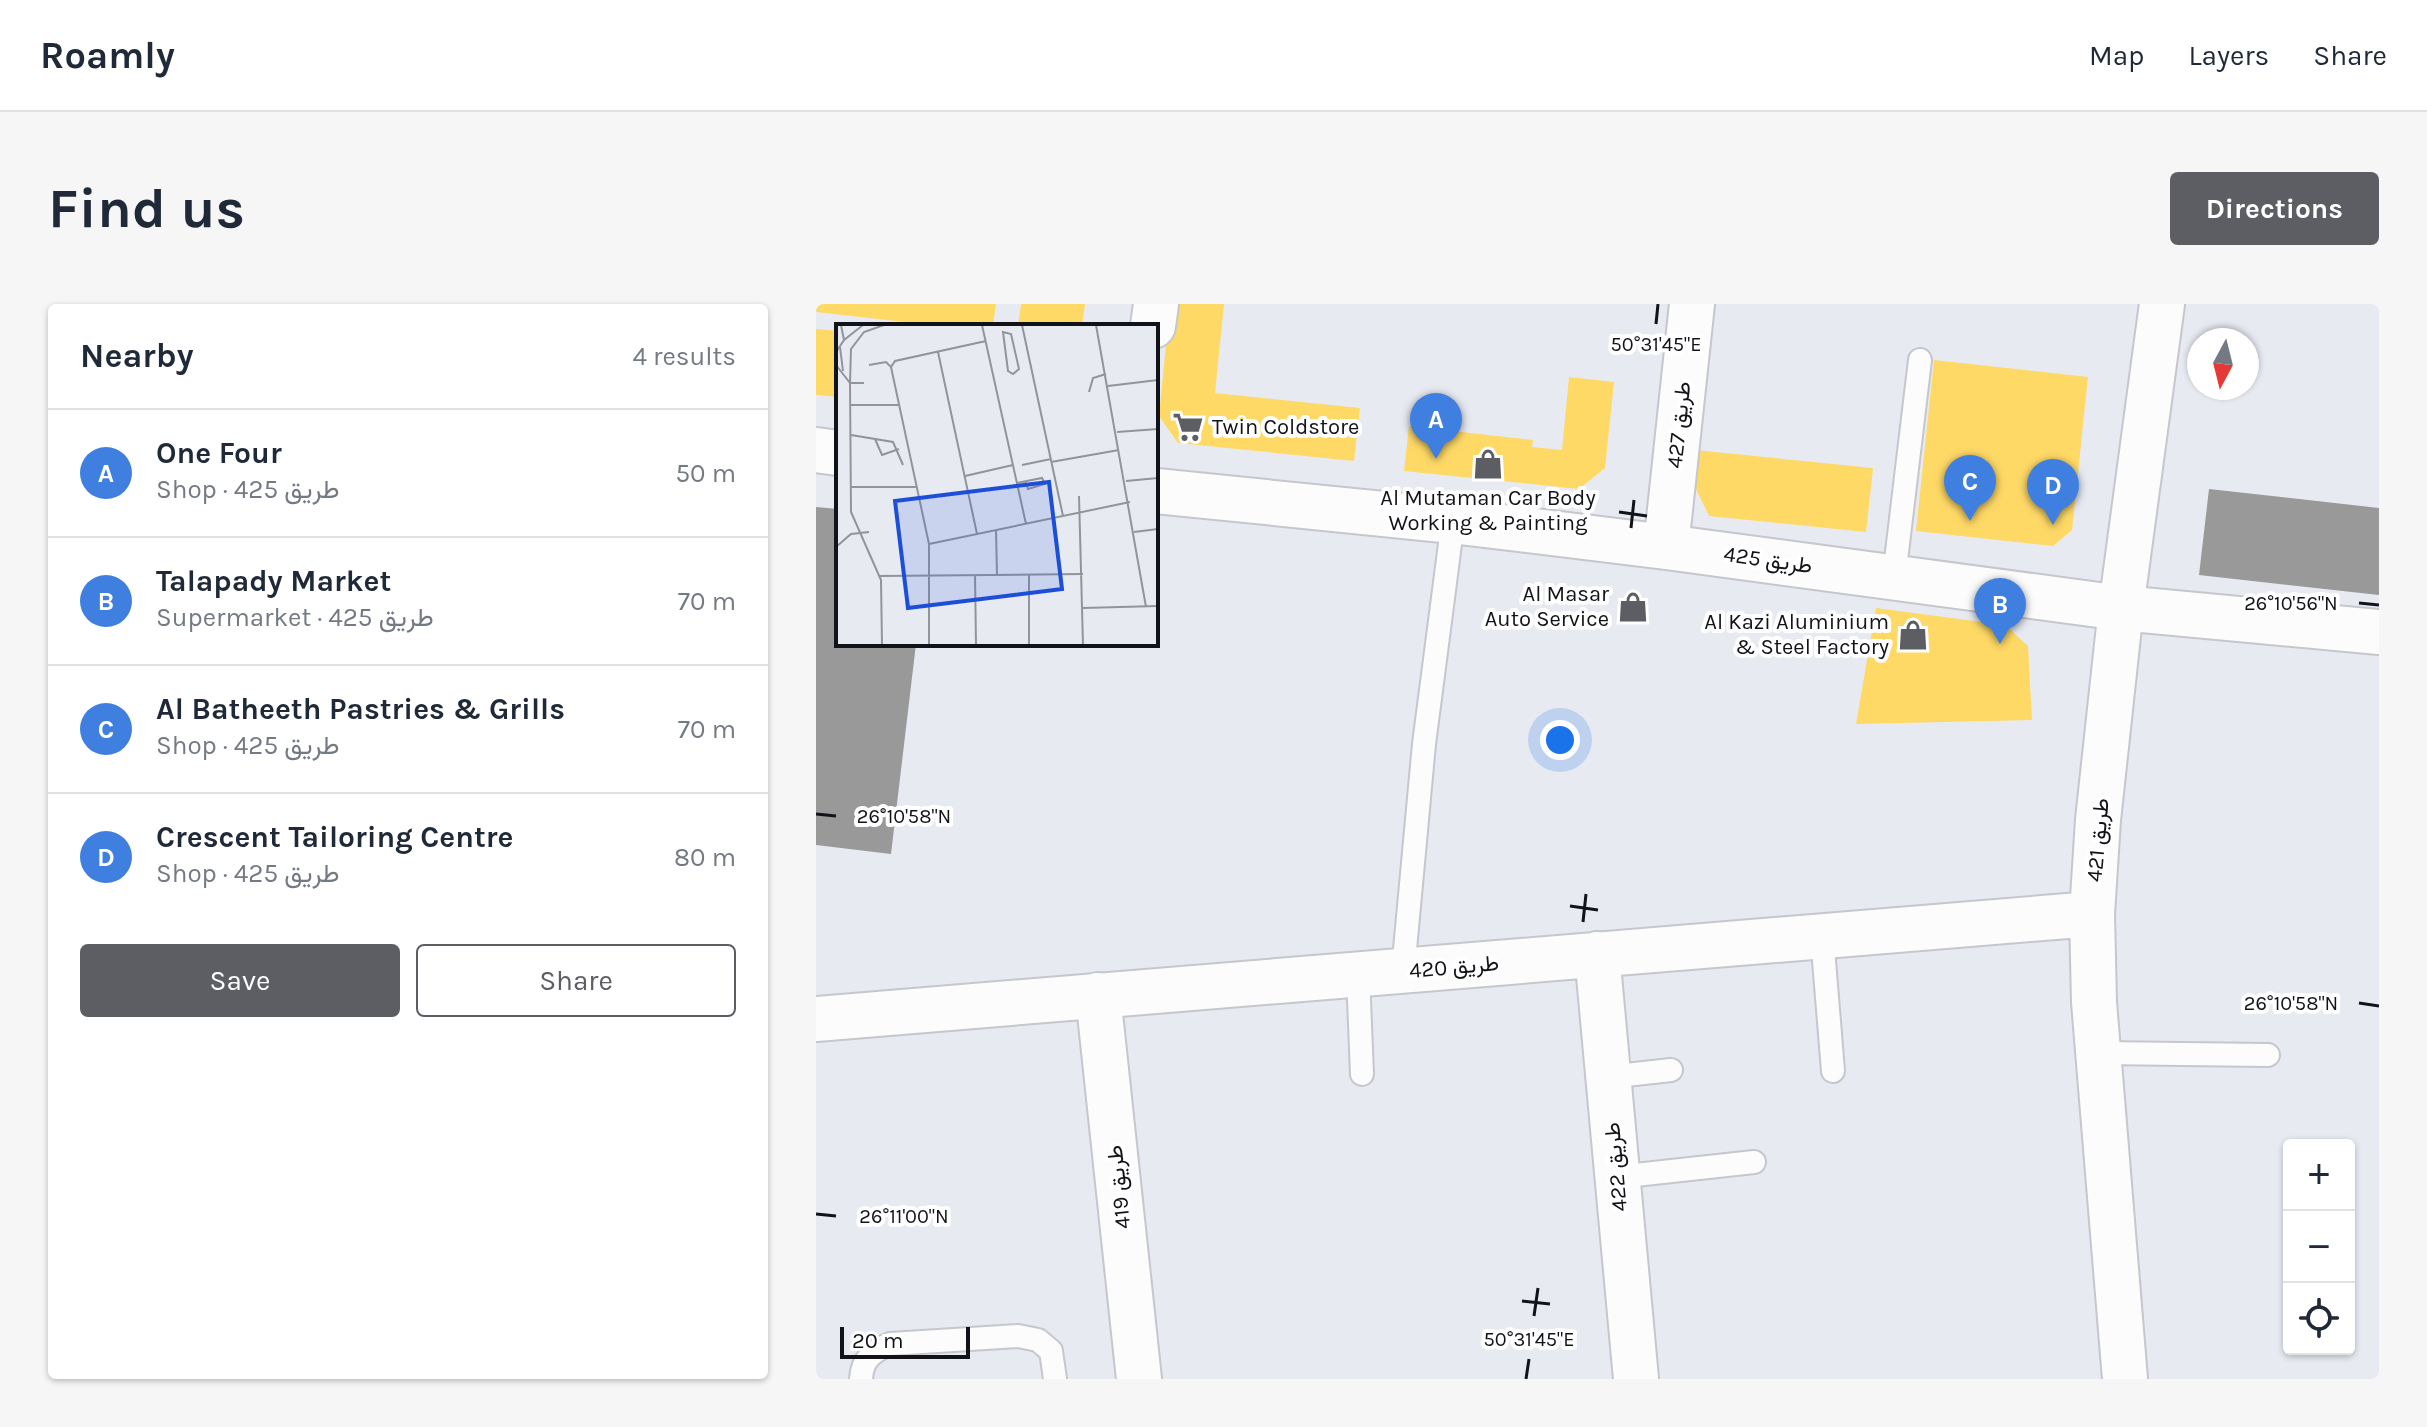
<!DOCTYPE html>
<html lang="en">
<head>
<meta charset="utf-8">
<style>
	body { margin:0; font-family:Karla,Vazirmatn,sans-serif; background:#f6f6f7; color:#1f2937 }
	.controls { position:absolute; right:24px; bottom:24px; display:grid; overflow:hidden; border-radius:8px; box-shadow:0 2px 6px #0004 }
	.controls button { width:72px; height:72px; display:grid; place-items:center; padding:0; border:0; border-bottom:2px solid #e0e1e3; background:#fff; color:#1f2937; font:40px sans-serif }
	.compass { position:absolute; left:1371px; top:24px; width:72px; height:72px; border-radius:50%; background:#fff; box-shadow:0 2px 6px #0004; rotate:187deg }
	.scale { position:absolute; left:24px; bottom:20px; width:130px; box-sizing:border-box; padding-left:8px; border:4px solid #121318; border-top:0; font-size:22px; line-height:28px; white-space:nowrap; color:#121318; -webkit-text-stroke:6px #fff; paint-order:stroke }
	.you { position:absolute; left:744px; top:436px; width:28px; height:28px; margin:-20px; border:6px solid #fff; border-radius:50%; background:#1a73e8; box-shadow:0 0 0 12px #1a73e833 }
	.badge { display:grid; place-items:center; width:52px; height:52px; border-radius:50%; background:#5d5e64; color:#fff; font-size:26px; font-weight:700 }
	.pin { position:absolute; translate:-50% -66px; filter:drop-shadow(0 2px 4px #0008) }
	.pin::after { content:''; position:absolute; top:42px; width:28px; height:24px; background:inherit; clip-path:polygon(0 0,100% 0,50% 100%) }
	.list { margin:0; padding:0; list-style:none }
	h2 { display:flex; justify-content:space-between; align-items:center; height:104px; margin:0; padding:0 32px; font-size:34px }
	h2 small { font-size:26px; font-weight:400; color:#747a83 }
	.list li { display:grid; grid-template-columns:52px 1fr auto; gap:24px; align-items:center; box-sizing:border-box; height:128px; padding:0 32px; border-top:2px solid #e0e1e3 }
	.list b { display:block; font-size:30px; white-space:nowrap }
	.list p { margin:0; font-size:26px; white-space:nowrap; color:#747a83 }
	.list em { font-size:26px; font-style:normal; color:#747a83 }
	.actions { display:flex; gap:16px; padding:24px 32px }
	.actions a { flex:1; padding:18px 0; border:2px solid #5d5e64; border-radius:8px; text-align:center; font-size:28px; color:#5d5e64 }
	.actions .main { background:#5d5e64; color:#fff }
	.icon { flex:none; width:44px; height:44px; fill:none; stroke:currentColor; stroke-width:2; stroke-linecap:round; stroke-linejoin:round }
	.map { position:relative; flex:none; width:1563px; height:1075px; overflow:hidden; border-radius:8px }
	header { display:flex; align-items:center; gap:48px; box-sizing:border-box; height:112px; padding:0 40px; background:#fff; border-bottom:2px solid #e0e1e3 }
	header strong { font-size:38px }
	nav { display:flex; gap:44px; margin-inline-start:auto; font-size:28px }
	.intro { display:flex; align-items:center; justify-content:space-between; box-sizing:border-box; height:192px; padding:0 48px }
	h1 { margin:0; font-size:56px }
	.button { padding:20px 36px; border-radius:8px; background:#5d5e64; color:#fff; font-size:28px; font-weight:700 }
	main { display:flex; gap:48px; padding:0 48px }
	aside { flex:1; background:#fff; border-radius:8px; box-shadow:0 2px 6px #0004 }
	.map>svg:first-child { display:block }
	.homes { fill:#ffd966 }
	.industry { fill:#999 }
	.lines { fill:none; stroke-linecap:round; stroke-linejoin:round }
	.service-casing { stroke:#c5c7cc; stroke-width:26 }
	.minor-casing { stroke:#c5c7cc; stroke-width:48 }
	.service { stroke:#fcfcfd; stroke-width:22 }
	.minor { stroke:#fcfcfd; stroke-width:44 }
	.ticks { fill:none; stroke:#121318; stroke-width:3 }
	.labels { text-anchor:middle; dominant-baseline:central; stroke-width:8; stroke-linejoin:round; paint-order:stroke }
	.street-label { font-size:22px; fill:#121318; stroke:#fff }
	.poi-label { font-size:22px; fill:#121318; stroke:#fff; text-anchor:end }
	.inset-road { fill:none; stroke:#92949b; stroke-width:2 }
	.view { fill:#1d4ed8; fill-opacity:0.15; stroke:#1d4ed8; stroke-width:4 }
	.inset-edge { fill:none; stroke:#121318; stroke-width:4 }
	.ticks-label { font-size:20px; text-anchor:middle; fill:#121318; stroke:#fff; stroke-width:8; stroke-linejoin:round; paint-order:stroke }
</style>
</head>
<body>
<header>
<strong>Roamly</strong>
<nav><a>Map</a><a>Layers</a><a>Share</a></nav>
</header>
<div class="intro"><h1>Find us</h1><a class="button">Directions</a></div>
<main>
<aside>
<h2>Nearby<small>4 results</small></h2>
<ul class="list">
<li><span class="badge" style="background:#3f7fe0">A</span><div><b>One Four</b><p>Shop · طريق 425</p></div><em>50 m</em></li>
<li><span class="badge" style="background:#3f7fe0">B</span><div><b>Talapady Market</b><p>Supermarket · طريق 425</p></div><em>70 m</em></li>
<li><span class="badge" style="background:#3f7fe0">C</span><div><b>Al Batheeth Pastries &amp; Grills</b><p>Shop · طريق 425</p></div><em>70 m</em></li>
<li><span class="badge" style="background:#3f7fe0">D</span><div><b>Crescent Tailoring Centre</b><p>Shop · طريق 425</p></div><em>80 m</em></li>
</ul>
<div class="actions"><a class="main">Save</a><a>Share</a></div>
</aside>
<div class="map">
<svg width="1563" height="1075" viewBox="0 0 1563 1075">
	<rect width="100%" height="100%" fill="#e8eaf2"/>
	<path class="homes" d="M 0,0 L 180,0 L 177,22 L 124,22 L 0,8 Z
		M 205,0 L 269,0 L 266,22 L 202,22 Z
		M 354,0 L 408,0 L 399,89 L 544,104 L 538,157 L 362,139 L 343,112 Z
		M 0,25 L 22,27 L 22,93 L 0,91 Z
		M 1118,56 L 1272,73 L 1256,226 L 1237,242 L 1100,227 Z
		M 753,73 L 798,78 L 789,164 L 763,185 L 588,167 L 593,122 L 717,136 L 716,143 L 746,146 Z
		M 879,146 L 1057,164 L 1050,228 L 893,212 L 876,177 Z
		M 1060,304 L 1189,321 L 1212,342 L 1216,416 L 1040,420 Z"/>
	<path class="industry" d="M 1393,185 L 1563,204 L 1563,291 L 1383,271 Z
		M 0,203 L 22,205 L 22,340 L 100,340 L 75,550 L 0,541 Z"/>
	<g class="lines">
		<g class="service-casing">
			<path id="service" d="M 1078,273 L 1104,56
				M 1006,632 L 1017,767
				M 587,667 L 608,440 L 637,217
				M 542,671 L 546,770
				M 1282,749 L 1452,751
				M 792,773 L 855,766
				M 801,873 L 938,858
				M 45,1075 C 46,1055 57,1047 74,1040 L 202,1032 L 222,1036 L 235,1047 L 239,1075"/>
		</g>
		<g class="minor-casing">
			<path id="minor" d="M 337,22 L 340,0
				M 0,146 L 22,149
				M 340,187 L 637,217 L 850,243 L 1305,304 L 1563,328
				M 850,243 L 876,0
				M 781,650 L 820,1075
				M 282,691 L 323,1075
				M 0,715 L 1276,610
				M 1309,1075 L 1278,698 L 1276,610 L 1282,516 L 1305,304 L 1346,0"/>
		</g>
		<use href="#service" class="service"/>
		<use href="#minor" class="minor"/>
	</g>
	<path class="ticks" d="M 840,20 L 842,0M 803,208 L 831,212M 815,224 L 818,196M 1543,299 L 1563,301M 0,510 L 20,512M 754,602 L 782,606M 767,618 L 770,590M 1543,699 L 1563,702M 0,910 L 20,912M 706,997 L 734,1000M 718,1012 L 722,984M 710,1075 L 713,1055"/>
	<defs>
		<g id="supermarket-bare" transform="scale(2.4)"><path d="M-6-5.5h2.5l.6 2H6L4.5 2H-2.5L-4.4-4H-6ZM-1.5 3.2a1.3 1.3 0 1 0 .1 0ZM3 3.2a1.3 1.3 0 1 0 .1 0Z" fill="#5d5e64" stroke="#fff" stroke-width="2.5" paint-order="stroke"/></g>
		<g id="shop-bare" transform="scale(2.4)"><path d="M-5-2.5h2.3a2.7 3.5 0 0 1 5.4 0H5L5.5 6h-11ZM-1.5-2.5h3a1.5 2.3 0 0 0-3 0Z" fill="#5d5e64" stroke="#fff" stroke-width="2.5" paint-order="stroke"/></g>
	</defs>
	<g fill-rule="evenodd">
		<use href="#supermarket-bare" x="372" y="123"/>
		<use href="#shop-bare" x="672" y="160"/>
		<use href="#shop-bare" x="817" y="303"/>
		<use href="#shop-bare" x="1097" y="331"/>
	</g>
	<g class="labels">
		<g class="street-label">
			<text transform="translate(863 121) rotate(-84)">طريق 427</text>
			<text transform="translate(952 256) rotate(8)">طريق 425</text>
			<text transform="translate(1282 536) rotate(-85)">طريق 421</text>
			<text transform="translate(638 663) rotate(-5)">طريق 420</text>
			<text transform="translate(800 863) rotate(-95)">طريق 422</text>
			<text transform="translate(303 883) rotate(-96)">طريق 419</text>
		</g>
		<g class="poi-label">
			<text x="396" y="123" text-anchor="start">Twin Coldstore</text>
			<text x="672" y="194" text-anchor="middle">Al Mutaman Car Body<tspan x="672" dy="25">Working &amp; Painting</tspan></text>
			<text x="793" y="290">Al Masar<tspan x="793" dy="25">Auto Service</tspan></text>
			<text x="1073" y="318">Al Kazi Aluminium<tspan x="1073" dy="25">&amp; Steel Factory</tspan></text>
		</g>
	</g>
	<g transform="translate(20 20)">
		<rect width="322" height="322" fill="#e8eaf2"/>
		<path class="inset-road" d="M 146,1 L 190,200M 186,1 L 227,192M 260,1 L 310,283M 167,8 L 175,10 L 183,45 L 177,50 L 172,47 ZM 8,16 L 27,1M 4,23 L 7,47M 0,28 L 8,16 L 5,1M 102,28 L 141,210M 0,41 L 14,59 L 15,188 L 45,256 L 46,321M 33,41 L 50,38 L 55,43M 55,43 L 93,220 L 93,321M 55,43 L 59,37 L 150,17M 28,59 L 14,59 L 15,25 L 28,8 L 48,1M 272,62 L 322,56M 253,68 L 257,54 L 270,50M 15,81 L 63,81M 281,108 L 322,105M 15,111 L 57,118 L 67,141M 39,115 L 46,131 L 63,125M 215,138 L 283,126M 186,141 L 215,135M 129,152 L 177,141M 290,157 L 322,154M 181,159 L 206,154 L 209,160 L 192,165 L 189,157M 15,163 L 81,163M 243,172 L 247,321M 160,206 L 161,251M 298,208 L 322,205M 93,220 L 294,178M 0,223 L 15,210 L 33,208M 139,251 L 140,321M 44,252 L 247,250M 247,284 L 322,282M 193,321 L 193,250"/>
		<path class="view" d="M 213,158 L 226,265 L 72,284 L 59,177 Z"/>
		<rect width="322" height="322" class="inset-edge"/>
	</g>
	<g class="ticks-label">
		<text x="840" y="47">50°31'45"E</text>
		<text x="1475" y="306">26°10'56"N</text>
		<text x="88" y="519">26°10'58"N</text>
		<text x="1475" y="706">26°10'58"N</text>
		<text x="88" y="919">26°11'00"N</text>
		<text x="713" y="1042">50°31'45"E</text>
	</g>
</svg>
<div class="controls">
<button>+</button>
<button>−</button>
<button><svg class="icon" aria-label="locate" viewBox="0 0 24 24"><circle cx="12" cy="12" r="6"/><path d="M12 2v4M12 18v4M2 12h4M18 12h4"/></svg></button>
</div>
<svg class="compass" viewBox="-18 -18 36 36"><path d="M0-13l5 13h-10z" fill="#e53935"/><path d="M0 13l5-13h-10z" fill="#747a83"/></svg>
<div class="scale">20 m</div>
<div class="you"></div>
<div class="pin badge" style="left:620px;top:155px;background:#3f7fe0">A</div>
<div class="pin badge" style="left:1184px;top:340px;background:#3f7fe0">B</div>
<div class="pin badge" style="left:1154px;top:217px;background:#3f7fe0">C</div>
<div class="pin badge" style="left:1237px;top:221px;background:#3f7fe0">D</div>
</div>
</main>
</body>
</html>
